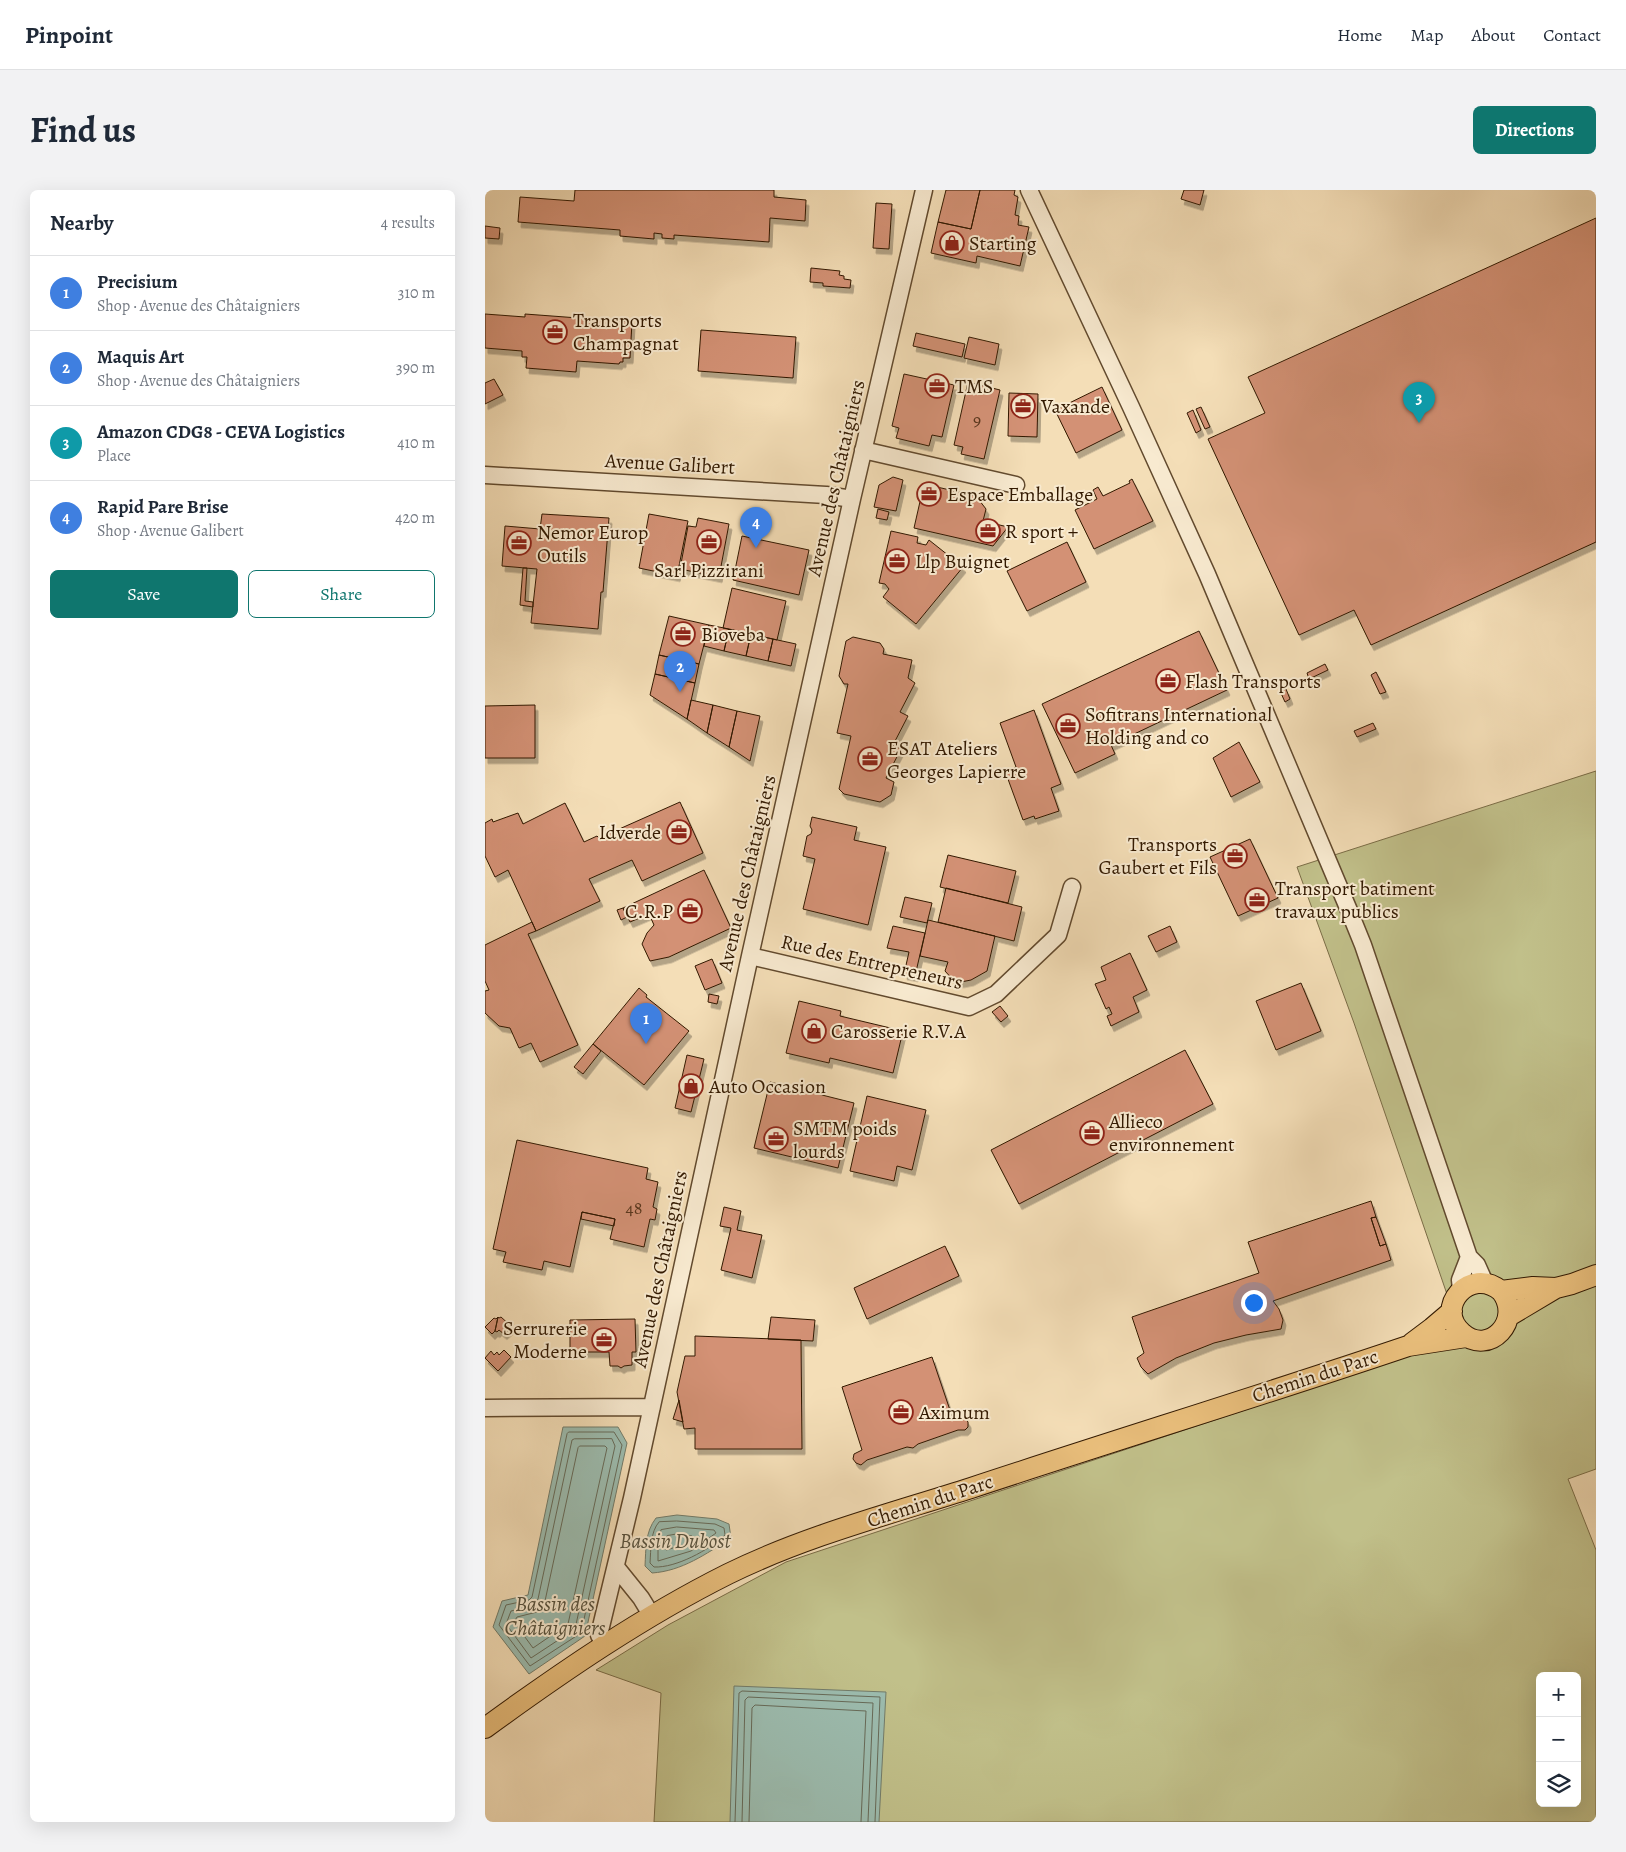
<!DOCTYPE html>
<html lang="en">
<head>
<meta charset="utf-8">
<style>
	body { margin:0; font-family:Alegreya,serif; background:#f2f2f3; color:#1f2937 }
	.controls { position:absolute; right:15px; bottom:15px; display:grid; overflow:hidden; border-radius:8px; box-shadow:0 5px 20px #0002 }
	.controls button { width:45px; height:45px; display:grid; place-items:center; padding:0; border:0; border-bottom:1px solid #e0e1e3; background:#fff; color:#1f2937; font:25px sans-serif }
	.you { position:absolute; left:768px; top:1112px; width:18px; height:18px; margin:-12px; border:4px solid #fff; border-radius:50%; background:#1a73e8; box-shadow:0 0 0 8px #1a73e833 }
	.badge { display:grid; place-items:center; width:32px; height:32px; border-radius:50%; background:#0f766e; color:#fff; font-size:16px; font-weight:700 }
	.pin { position:absolute; translate:-50% -41px; filter:drop-shadow(0 1px 2px #0008) }
	.pin::after { content:''; position:absolute; top:26px; width:18px; height:15px; background:inherit; clip-path:polygon(0 0,100% 0,50% 100%) }
	.list { margin:0; padding:0; list-style:none }
	h2 { display:flex; justify-content:space-between; align-items:center; height:65px; margin:0; padding:0 20px; font-size:21px }
	h2 small { font-size:16px; font-weight:400; color:#747a83 }
	.list li { display:grid; grid-template-columns:32px 1fr auto; gap:15px; align-items:center; box-sizing:border-box; height:75px; padding:0 20px; border-top:1px solid #e0e1e3 }
	.list b { display:block; font-size:19px; white-space:nowrap }
	.list p { margin:0; font-size:16px; white-space:nowrap; color:#747a83 }
	.list em { font-size:16px; font-style:normal; color:#747a83 }
	.actions { display:flex; gap:10px; padding:15px 20px }
	.actions a { flex:1; padding:11px 0; border:1px solid #0f766e; border-radius:8px; text-align:center; font-size:18px; color:#0f766e }
	.actions .main { background:#0f766e; color:#fff }
	.icon { flex:none; width:28px; height:28px; fill:none; stroke:currentColor; stroke-width:2; stroke-linecap:round; stroke-linejoin:round }
	.map { position:relative; flex:none; width:1111px; height:1632px; overflow:hidden; border-radius:8px }
	header { display:flex; align-items:center; gap:30px; box-sizing:border-box; height:70px; padding:0 25px; background:#fff; border-bottom:1px solid #e0e1e3 }
	header strong { font-size:24px }
	nav { display:flex; gap:28px; margin-inline-start:auto; font-size:18px }
	.intro { display:flex; align-items:center; justify-content:space-between; box-sizing:border-box; height:120px; padding:0 30px }
	h1 { margin:0; font-size:35px }
	.button { padding:12px 22px; border-radius:8px; background:#0f766e; color:#fff; font-size:18px; font-weight:700 }
	main { display:flex; gap:30px; padding:0 30px }
	aside { flex:1; background:#fff; border-radius:8px; box-shadow:0 5px 20px #0002 }
	.map>svg:first-child { display:block }
	.green { fill:#c1c08a; stroke:#7a6c46; fill-rule:evenodd }
	.water { fill:#9cbcaf; stroke:#727b69 }
	.lines { fill:none; stroke-linecap:round; stroke-linejoin:round }
	.shore { stroke:#676a58; stroke-width:1 }
	.building { fill:#d39175; stroke:#321901; filter:url(#shadow) }
	.minor-casing { stroke:#624a2e; stroke-width:19 }
	.major-casing { stroke:#321901; stroke-width:22 }
	.minor { stroke:#f8ead0; stroke-width:16 }
	.major { stroke:#eabf7c; stroke-width:20 }
	.labels { text-anchor:middle; dominant-baseline:central; stroke-width:4; stroke-linejoin:round; paint-order:stroke }
	.number-label { font-size:18px; fill:#5a371e }
	.poi-label { font-size:20px; fill:#321901; stroke:#f8ead0; text-anchor:start }
	.street-label { font-size:20px; fill:#321901; stroke:#f8ead0 }
	.water-label { font-size:21px; font-style:italic; fill:#57523e; stroke:#f8ead0 }
</style>
</head>
<body>
<header>
<strong>Pinpoint</strong>
<nav><a>Home</a><a>Map</a><a>About</a><a>Contact</a></nav>
</header>
<div class="intro"><h1>Find us</h1><a class="button">Directions</a></div>
<main>
<aside>
<h2>Nearby<small>4 results</small></h2>
<ul class="list">
<li><span class="badge" style="background:#3f7fe0">1</span><div><b>Precisium</b><p>Shop · Avenue des Châtaigniers</p></div><em>310 m</em></li>
<li><span class="badge" style="background:#3f7fe0">2</span><div><b>Maquis Art</b><p>Shop · Avenue des Châtaigniers</p></div><em>390 m</em></li>
<li><span class="badge" style="background:#0f9aa8">3</span><div><b>Amazon CDG8 - CEVA Logistics</b><p>Place</p></div><em>410 m</em></li>
<li><span class="badge" style="background:#3f7fe0">4</span><div><b>Rapid Pare Brise</b><p>Shop · Avenue Galibert</p></div><em>420 m</em></li>
</ul>
<div class="actions"><a class="main">Save</a><a>Share</a></div>
</aside>
<div class="map">
<svg width="1111" height="1632" viewBox="0 0 1111 1632">
	<defs>
		<filter id="shadow"><feDropShadow dx="3" dy="5.5" stdDeviation="0" flood-color="#0004"/></filter>
	</defs>
	<rect width="100%" height="100%" fill="#f4deb7"/>
	<filter id="stains"><feTurbulence type="fractalNoise" baseFrequency=".004" numOctaves="4"/><feColorMatrix values="0 0 0 0 .2 0 0 0 0 .09 0 0 0 0 .02 0 0 0 .5 -.17"/></filter>
	<radialGradient id="worn" r=".72"><stop offset=".6" stop-color="#630" stop-opacity="0"/><stop offset="1" stop-color="#630" stop-opacity=".3"/></radialGradient>
	<path class="green" d="M 1111,581 L 1111,1279 L 1083,1289 L 1111,1360 L 1111,1632 L 169,1632 L 176,1503 L 111,1480 L 183,1435 L 301,1372 L 977,1148 L 869,833 L 812,677 ZM 1055,1486 L 1092,1486 L 1092,1613 L 1055,1613 Z"/>
	<path class="water" d="M 78,1237 L 133,1237 L 142,1253 L 100,1446 L 44,1484 L 8,1437 L 17,1411 L 43,1405 Z
		M 192,1325 L 232,1329 L 244,1334 L 246,1348 C 221,1364 197,1381 167,1383 L 160,1376 C 161,1359 160,1342 171,1328 Z
		M 249,1496 L 401,1502 L 394,1632 L 245,1632 Z"/>
	<g class="lines">
		<path class="shore" d="M 84,1242 L 129,1242 L 137,1255 L 96,1443 L 45,1476 L 14,1435 L 21,1415 L 44,1410 L 47,1407 L 82,1244 Z
			M 127,1249 L 130,1256 L 90,1439 L 46,1468 L 21,1434 L 26,1421 L 47,1416 L 53,1409 L 87,1250 L 89,1249 Z
			M 95,1256 L 120,1256 L 122,1258 L 83,1434 L 48,1458 L 29,1432 L 32,1427 L 52,1422 L 60,1411 L 93,1258 Z
			M 192,1331 L 230,1334 L 239,1338 L 240,1345 C 224,1360 191,1378 169,1377 L 165,1373 C 166,1360 165,1342 174,1332 Z
			M 192,1337 L 229,1340 L 231,1343 L 206,1361 L 173,1371 L 173,1351 L 176,1340 Z
			M 192,1344 L 207,1346 L 209,1349 L 202,1354 L 181,1360 L 180,1358 L 182,1346 Z
			M 250,1632 L 254,1503 L 257,1501 L 395,1507 L 390,1632
			M 257,1632 L 260,1510 L 263,1507 L 388,1513 L 383,1632
			M 264,1632 L 267,1518 L 270,1515 L 381,1521 L 376,1632"/>
	</g>
	<path class="building" d="M 90,0 L 289,0 L 289,7 L 321,10 L 320,31 L 285,28 L 284,52 L 189,45 L 189,49 L 177,48 L 177,44 L 169,43 L 169,49 L 135,46 L 135,40 L 33,32 L 35,7 L 89,11 Z
		M 461,0 L 495,0 L 486,39 L 453,32 Z
		M 495,0 L 530,0 L 529,5 L 533,7 L 530,25 L 534,26 L 533,35 L 544,37 L 535,76 L 492,66 L 491,73 L 446,63 L 453,32 L 486,39 Z
		M 699,0 L 719,0 L 715,15 L 696,9 Z
		M 391,13 L 407,14 L 404,59 L 388,58 Z
		M 1111,28 L 1111,352 L 886,455 L 869,420 L 814,445 L 723,249 L 780,223 L 763,187 Z
		M 0,36 L 15,38 L 14,49 L 0,48 Z
		M 326,78 L 355,81 L 354,85 L 359,86 L 359,89 L 366,90 L 365,98 L 338,96 L 338,93 L 325,92 Z
		M 0,124 L 40,127 L 40,124 L 147,132 L 145,168 L 138,168 L 138,172 L 135,172 L 134,174 L 92,171 L 91,182 L 41,178 L 42,167 L 37,167 L 37,161 L 0,158 Z
		M 216,140 L 311,147 L 308,188 L 213,181 Z
		M 431,143 L 480,154 L 477,167 L 428,156 Z
		M 484,147 L 514,154 L 510,175 L 479,168 Z
		M 419,184 L 469,195 L 457,247 L 447,245 L 444,256 L 411,248 L 414,238 L 407,236 Z
		M 9,189 L 18,205 L 0,214 L 0,193 Z
		M 483,192 L 515,200 L 499,269 L 476,264 L 478,257 L 469,255 Z
		M 617,197 L 637,240 L 591,263 L 570,220 Z
		M 524,203 L 553,204 L 552,247 L 523,246 Z
		M 716,217 L 725,237 L 720,239 L 711,219 Z
		M 708,220 L 716,240 L 711,243 L 702,223 Z
		M 408,287 L 418,290 L 411,321 L 389,317 L 394,295 Z
		M 647,289 L 668,331 L 609,359 L 590,320 L 612,309 L 608,300 L 613,297 L 618,306 L 645,293 L 644,291 Z
		M 439,294 L 491,306 L 501,319 L 498,331 L 523,337 L 508,356 L 429,338 Z
		M 393,319 L 404,322 L 402,330 L 391,328 Z
		M 57,324 L 124,328 L 118,402 L 116,402 L 113,439 L 46,433 L 52,379 L 17,376 L 20,336 L 55,339 Z
		M 164,324 L 203,331 L 192,386 L 154,378 Z
		M 213,328 L 244,334 L 234,387 L 195,379 L 203,336 L 211,337 Z
		M 406,341 L 433,347 L 432,353 L 441,355 L 444,350 L 478,377 L 431,434 L 398,407 L 404,399 L 400,394 L 394,393 Z
		M 257,346 L 324,360 L 314,405 L 248,390 Z
		M 582,352 L 601,392 L 542,421 L 522,381 Z
		M 38,378 L 42,378 L 40,411 L 48,412 L 48,417 L 35,415 Z
		M 247,398 L 301,411 L 292,450 L 238,438 Z
		M 184,426 L 224,435 L 214,474 L 174,465 Z
		M 224,435 L 244,439 L 239,461 L 219,456 Z
		M 244,439 L 266,444 L 261,466 L 239,461 Z
		M 714,441 L 742,500 L 626,555 L 630,564 L 590,583 L 557,514 Z
		M 266,444 L 288,449 L 283,471 L 261,466 Z
		M 368,447 L 395,453 L 399,459 L 398,464 L 427,470 L 423,488 L 430,493 L 415,522 L 423,526 L 408,555 L 416,559 L 401,588 L 409,592 L 406,605 L 395,612 L 359,604 L 354,599 L 366,546 L 352,543 L 363,494 L 359,494 L 354,486 L 361,451 Z
		M 288,449 L 311,454 L 306,476 L 283,471 Z
		M 174,465 L 214,474 L 210,493 L 170,484 Z
		M 840,474 L 843,480 L 824,489 L 822,483 Z
		M 891,482 L 901,502 L 895,504 L 886,485 Z
		M 170,484 L 210,493 L 202,529 L 165,505 Z
		M 801,499 L 805,509 L 800,512 L 795,501 Z
		M 206,510 L 228,515 L 222,543 L 202,529 Z
		M 50,515 L 50,568 L 0,568 L 0,516 Z
		M 228,515 L 252,521 L 244,557 L 222,543 Z
		M 549,520 L 576,594 L 566,598 L 574,621 L 550,629 L 549,626 L 538,630 L 520,581 L 531,577 L 515,533 Z
		M 252,521 L 275,526 L 265,571 L 244,557 Z
		M 888,533 L 891,539 L 872,547 L 869,541 Z
		M 754,552 L 775,592 L 746,607 L 728,568 Z
		M 195,612 L 218,663 L 157,691 L 147,670 L 104,689 L 115,711 L 51,741 L 23,680 L 10,687 L 0,666 L 0,633 L 7,629 L 8,632 L 33,623 L 38,634 L 80,613 L 99,652 L 112,646 L 114,648 Z
		M 327,627 L 372,637 L 369,650 L 401,657 L 383,735 L 318,719 L 330,669 L 318,666 L 322,646 L 326,644 L 327,640 L 325,636 Z
		M 765,649 L 793,708 L 753,726 L 725,667 Z
		M 463,665 L 531,681 L 523,713 L 455,697 Z
		M 219,680 L 246,738 L 184,767 L 165,771 L 157,754 L 162,743 L 169,735 L 164,724 L 145,732 L 138,718 Z
		M 461,698 L 537,717 L 529,751 L 453,732 Z
		M 420,707 L 447,713 L 442,733 L 415,727 Z
		M 138,718 L 142,727 L 136,730 L 132,720 Z
		M 443,730 L 510,746 L 502,781 L 486,790 L 476,792 L 469,791 L 460,781 L 463,772 L 435,766 Z
		M 47,732 L 51,741 L 43,744 L 93,855 L 55,872 L 46,853 L 34,858 L 25,838 L 14,836 L 0,823 L 0,801 L 4,800 L 0,791 L 0,755 Z
		M 408,736 L 440,743 L 430,786 L 419,784 L 424,762 L 402,758 Z
		M 685,736 L 692,752 L 671,762 L 663,746 Z
		M 645,763 L 662,800 L 648,807 L 654,822 L 626,836 L 622,826 L 627,824 L 624,817 L 621,819 L 610,794 L 621,790 L 616,777 Z
		M 227,769 L 237,793 L 220,800 L 210,776 Z
		M 816,793 L 836,841 L 791,860 L 771,811 Z
		M 154,798 L 162,805 L 161,807 L 204,841 L 159,895 L 108,854 Z
		M 224,804 L 234,806 L 232,814 L 223,812 Z
		M 314,811 L 356,821 L 355,826 L 418,841 L 408,883 L 345,868 L 344,873 L 301,863 Z
		M 515,816 L 523,826 L 516,832 L 507,822 Z
		M 108,854 L 116,861 L 98,884 L 89,877 Z
		M 700,860 L 728,914 L 534,1014 L 506,960 Z
		M 202,865 L 219,869 L 206,922 L 190,918 Z
		M 285,892 L 369,913 L 353,978 L 269,958 Z
		M 382,906 L 441,920 L 427,980 L 412,976 L 409,991 L 365,981 Z
		M 32,950 L 163,978 L 161,989 L 173,992 L 168,1017 L 172,1019 L 170,1030 L 165,1029 L 159,1057 L 125,1049 L 130,1029 L 97,1022 L 85,1077 L 59,1071 L 57,1080 L 18,1072 L 21,1062 L 8,1059 Z
		M 886,1011 L 891,1027 L 886,1028 L 895,1056 L 901,1054 L 906,1070 L 788,1111 L 794,1119 L 798,1130 L 796,1139 L 761,1145 L 729,1153 L 691,1168 L 663,1184 L 656,1177 L 652,1168 L 659,1163 L 647,1127 L 774,1083 L 763,1052 Z
		M 239,1017 L 256,1021 L 252,1040 L 277,1045 L 267,1088 L 236,1080 L 246,1038 L 235,1036 Z
		M 97,1022 L 130,1029 L 129,1036 L 96,1029 Z
		M 891,1027 L 901,1054 L 895,1056 L 886,1028 Z
		M 460,1056 L 474,1086 L 382,1129 L 369,1098 Z
		M 13,1127 L 14,1128 L 16,1127 L 27,1137 L 19,1144 L 14,1140 L 12,1142 L 10,1141 Z
		M 13,1127 L 10,1141 L 7,1144 L 0,1137 L 9,1128 L 11,1129 Z
		M 286,1127 L 330,1130 L 328,1151 L 283,1149 Z
		M 150,1129 L 151,1162 L 147,1162 L 147,1175 L 139,1176 L 136,1178 L 133,1176 L 125,1176 L 124,1162 L 85,1162 L 85,1130 Z
		M 210,1146 L 316,1150 L 317,1259 L 210,1259 L 210,1238 L 199,1239 L 192,1202 L 200,1166 L 210,1166 Z
		M 19,1160 L 26,1167 L 13,1181 L 0,1168 L 6,1161 L 9,1165 L 12,1162 L 14,1165 Z
		M 447,1167 L 468,1229 L 475,1227 L 480,1228 L 483,1232 L 483,1237 L 480,1240 L 473,1240 L 433,1254 L 428,1258 L 422,1257 L 382,1270 L 376,1275 L 371,1273 L 368,1269 L 369,1264 L 377,1260 L 357,1197 Z
		M 194,1210 L 198,1232 L 188,1229 Z"/>
	<g class="lines">
		<g class="minor-casing">
			<path id="minor" d="M 544,0 L 646,217 L 722,384 L 863,718 L 878,755 L 984,1067 L 992,1075 L 1000,1093
				M 378,260 L 531,295
				M 0,285 L 341,305 L 367,309
				M 265,766 L 484,817 L 511,804 L 573,745 L 587,697
				M 976,1100 L 975,1090 L 984,1067
				M 0,1218 L 167,1217
				M 131,1377 L 156,1408 L 167,1426
				M 119,1455 L 114,1445 L 147,1308 L 265,766 L 367,309 L 439,0"/>
		</g>
		<g class="major-casing">
			<path id="major" d="M 1016,1101 C 1039,1130 1004,1167 977,1143 C 948,1118 985,1075 1016,1101 L 1048,1097 L 1071,1098 L 1087,1094 L 1111,1085
				M 1024,1126 L 1071,1098
				M 927,1153 L 947,1138 L 967,1121
				M 0,1538 C 77,1482 157,1427 243,1384 C 320,1346 405,1324 486,1298 C 631,1250 778,1205 923,1156 L 981,1147"/>
		</g>
		<use href="#minor" class="minor"/>
		<use href="#major" class="major"/>
	</g>
	<defs>
		<g id="shop-ring" transform="scale(1.25)"><circle r="9.5" fill="#f8ead0" stroke="#8f2418" stroke-width="1.5"/><path d="M-5-2.5h2.3a2.7 3.5 0 0 1 5.4 0H5L5.5 6h-11ZM-1.5-2.5h3a1.5 2.3 0 0 0-3 0Z" fill="#8f2418"/></g>
		<g id="office-ring" transform="scale(1.25)"><circle r="9.5" fill="#f8ead0" stroke="#8f2418" stroke-width="1.5"/><path d="M-6-3h4V-5.5h4V-3h4V5H-6ZM-1-4.5V-3h2v-1.5ZM-6 0V1H6V0Z" fill="#8f2418"/></g>
	</defs>
	<g fill-rule="evenodd">
		<use href="#shop-ring" x="467" y="53"/>
		<use href="#office-ring" x="70" y="142"/>
		<use href="#office-ring" x="452" y="196"/>
		<use href="#office-ring" x="538" y="216"/>
		<use href="#office-ring" x="444" y="304"/>
		<use href="#office-ring" x="503" y="341"/>
		<use href="#office-ring" x="224" y="352"/>
		<use href="#office-ring" x="34" y="353"/>
		<use href="#office-ring" x="412" y="371"/>
		<use href="#office-ring" x="198" y="444"/>
		<use href="#office-ring" x="683" y="491"/>
		<use href="#office-ring" x="583" y="536"/>
		<use href="#office-ring" x="385" y="569"/>
		<use href="#office-ring" x="194" y="642"/>
		<use href="#office-ring" x="750" y="666"/>
		<use href="#office-ring" x="772" y="710"/>
		<use href="#office-ring" x="205" y="721"/>
		<use href="#shop-ring" x="329" y="841"/>
		<use href="#shop-ring" x="206" y="896"/>
		<use href="#office-ring" x="607" y="943"/>
		<use href="#office-ring" x="291" y="949"/>
		<use href="#office-ring" x="119" y="1150"/>
		<use href="#office-ring" x="416" y="1222"/>
	</g>
	<g class="labels">
		<g class="number-label">
			<text x="492" y="230">9</text>
			<text x="149" y="1018">48</text>
		</g>
		<g class="poi-label">
			<text x="484" y="53">Starting</text>
			<text x="88" y="130">Transports<tspan x="88" dy="23">Champagnat</tspan></text>
			<text x="470" y="196">TMS</text>
			<text x="556" y="216">Vaxande</text>
			<text x="462" y="304">Espace Emballage</text>
			<text x="520" y="341">R sport +</text>
			<text x="52" y="342">Nemor Europ<tspan x="52" dy="23">Outils</tspan></text>
			<text x="430" y="371">Llp Buignet</text>
			<text x="224" y="380" text-anchor="middle">Sarl Pizzirani</text>
			<text x="216" y="444">Bioveba</text>
			<text x="700" y="491">Flash Transports</text>
			<text x="600" y="524">Sofitrans International<tspan x="600" dy="23">Holding and co</tspan></text>
			<text x="402" y="558">ESAT Ateliers<tspan x="402" dy="23">Georges Lapierre</tspan></text>
			<text x="176" y="642" text-anchor="end">Idverde</text>
			<text x="732" y="654" text-anchor="end">Transports<tspan x="732" dy="23">Gaubert et Fils</tspan></text>
			<text x="790" y="698">Transport batiment<tspan x="790" dy="23">travaux publics</tspan></text>
			<text x="188" y="721" text-anchor="end">C.R.P</text>
			<text x="346" y="841">Carosserie R.V.A</text>
			<text x="224" y="896">Auto Occasion</text>
			<text x="624" y="931">Allieco<tspan x="624" dy="23">environnement</tspan></text>
			<text x="308" y="938">SMTM poids<tspan x="308" dy="23">lourds</tspan></text>
			<text x="102" y="1138" text-anchor="end">Serrurerie<tspan x="102" dy="23">Moderne</tspan></text>
			<text x="434" y="1222">Aximum</text>
		</g>
		<g class="street-label">
			<text transform="translate(185 274) rotate(3)">Avenue Galibert</text>
			<text transform="translate(351 288) rotate(-77)">Avenue des Châtaigniers</text>
			<text transform="translate(262 683) rotate(-77)">Avenue des Châtaigniers</text>
			<text transform="translate(387 772) rotate(13)">Rue des Entrepreneurs</text>
			<text transform="translate(175 1079) rotate(-78)">Avenue des Châtaigniers</text>
			<text transform="translate(830 1186) rotate(-18)">Chemin du Parc</text>
			<text transform="translate(445 1311) rotate(-18)">Chemin du Parc</text>
		</g>
		<g class="water-label">
			<text x="190" y="1351">Bassin Dubost</text>
			<text x="70" y="1414">Bassin des<tspan x="70" dy="24">Châtaigniers</tspan></text>
		</g>
	</g>
	<rect width="100%" height="100%" filter="url(#stains)"/>
	<rect width="100%" height="100%" fill="url(#worn)"/>
</svg>
<div class="controls">
<button>+</button>
<button>−</button>
<button><svg class="icon" aria-label="layers" viewBox="0 0 24 24"><path d="M12 4l9 5-9 5-9-5zM3 14l9 5 9-5"/></svg></button>
</div>
<div class="you"></div>
<div class="pin badge" style="left:161px;top:854px;background:#3f7fe0">1</div>
<div class="pin badge" style="left:195px;top:502px;background:#3f7fe0">2</div>
<div class="pin badge" style="left:934px;top:233px;background:#0f9aa8">3</div>
<div class="pin badge" style="left:271px;top:358px;background:#3f7fe0">4</div>
</div>
</main>
</body>
</html>
